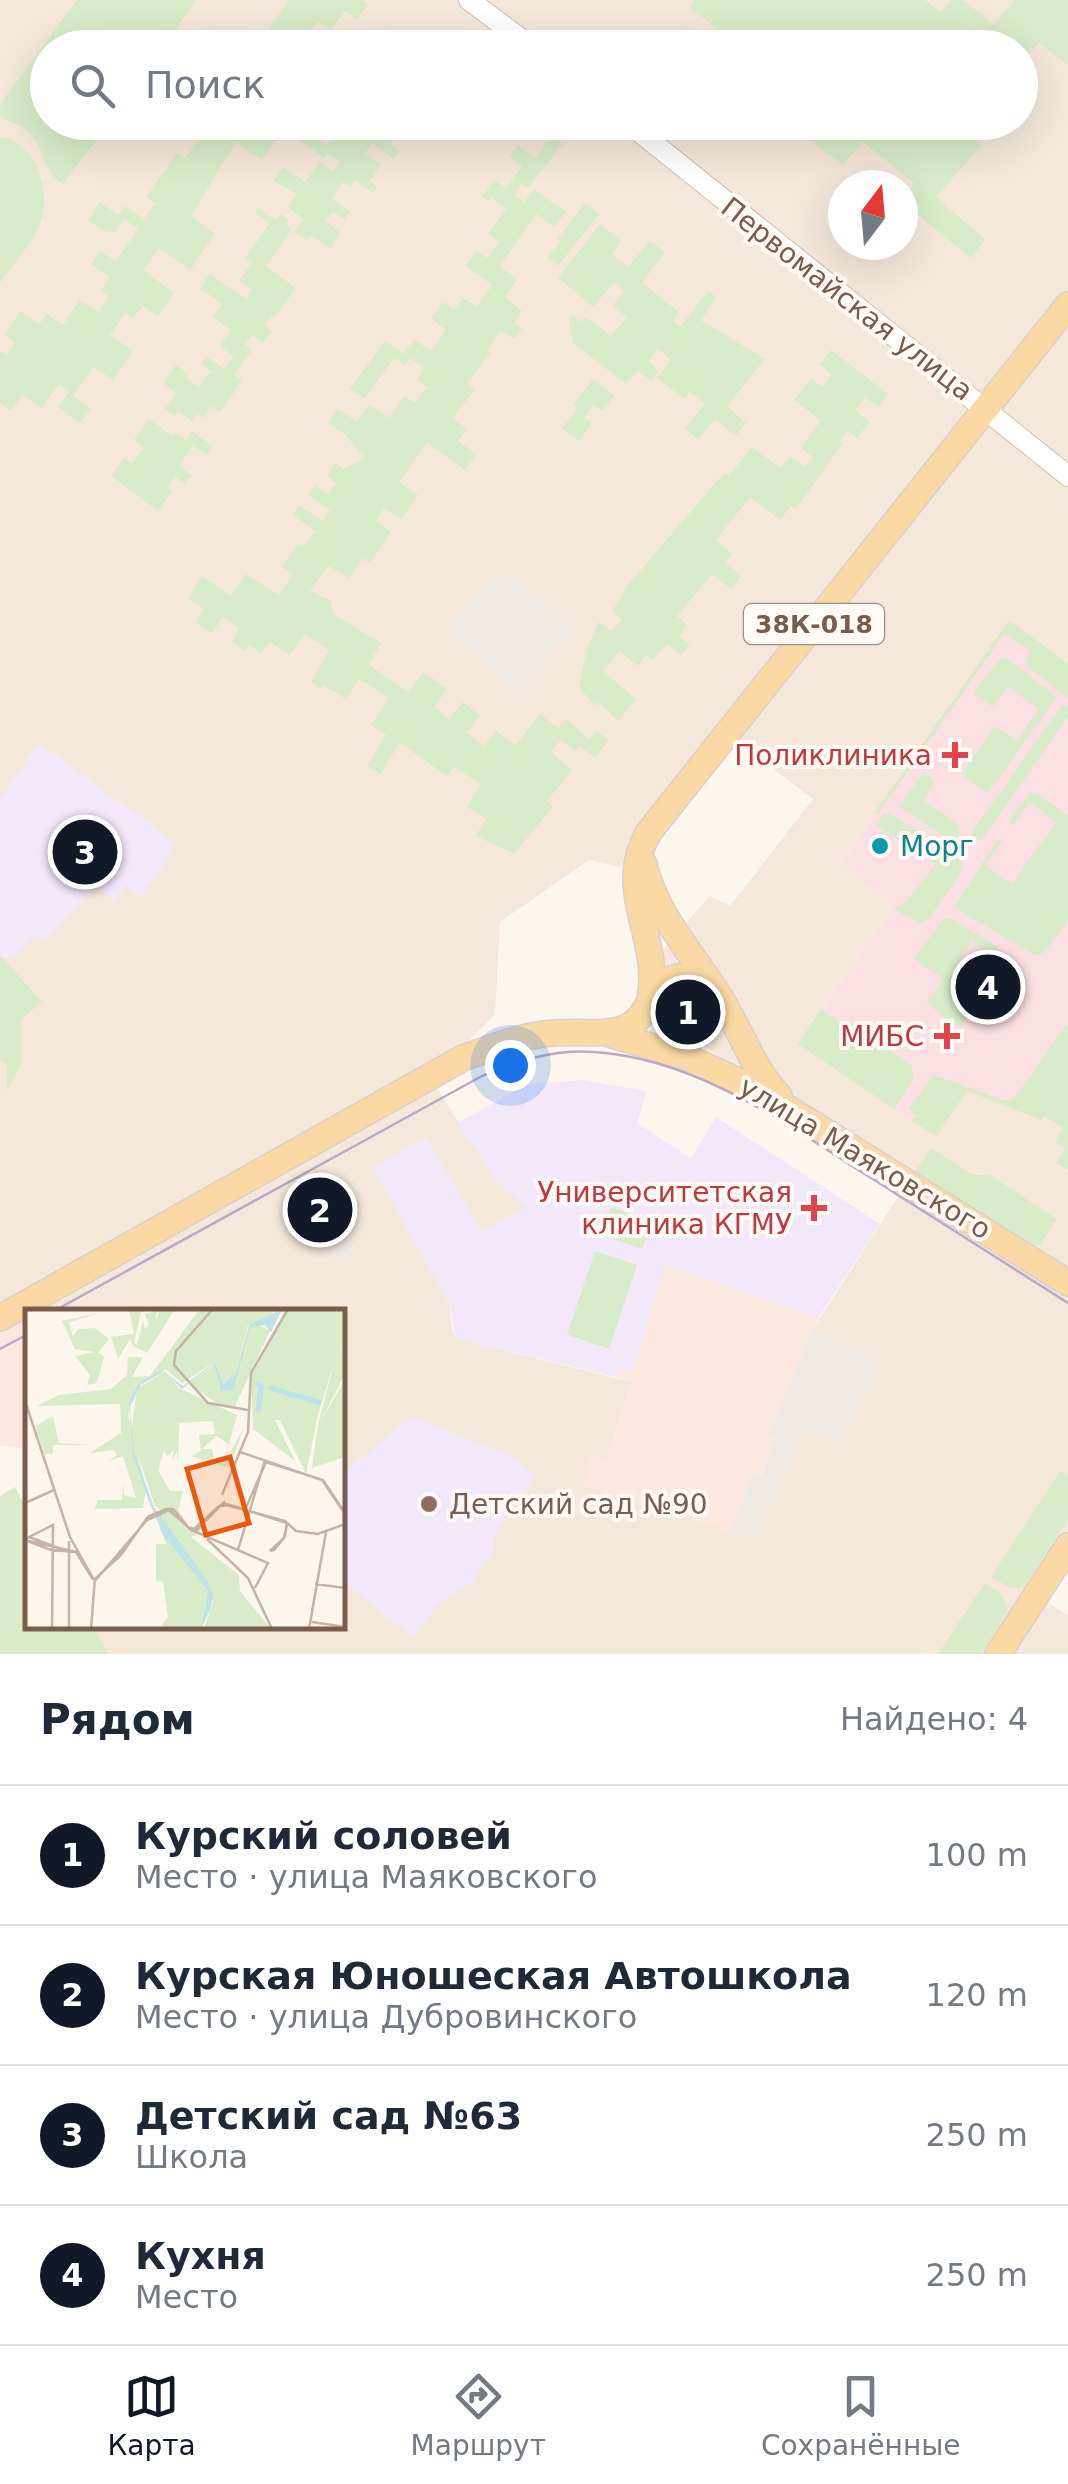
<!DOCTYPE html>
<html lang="ru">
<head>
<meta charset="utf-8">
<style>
	body { margin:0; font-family:"DejaVu Sans",sans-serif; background:#f6f6f7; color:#1f2937 }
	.compass { position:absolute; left:828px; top:170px; width:90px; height:90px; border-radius:50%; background:#fff; box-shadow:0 10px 40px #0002; rotate:16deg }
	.you { position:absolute; left:510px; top:1065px; width:35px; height:35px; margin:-25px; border:8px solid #fff; border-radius:50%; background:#1a73e8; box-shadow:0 0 0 15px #1a73e833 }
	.badge { display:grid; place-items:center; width:65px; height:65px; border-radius:50%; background:#111827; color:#fff; font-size:32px; font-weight:700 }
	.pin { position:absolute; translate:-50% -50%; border:5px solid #fff; box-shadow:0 2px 10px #0006 }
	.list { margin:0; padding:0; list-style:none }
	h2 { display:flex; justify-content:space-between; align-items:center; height:130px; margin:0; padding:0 40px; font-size:42px }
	h2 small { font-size:32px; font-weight:400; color:#747a83 }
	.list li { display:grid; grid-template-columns:65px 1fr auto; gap:30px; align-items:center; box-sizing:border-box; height:140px; padding:0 40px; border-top:2px solid #e0e1e3 }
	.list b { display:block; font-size:38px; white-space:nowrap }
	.list p { margin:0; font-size:32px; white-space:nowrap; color:#747a83 }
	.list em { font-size:32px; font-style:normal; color:#747a83 }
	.icon { flex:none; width:55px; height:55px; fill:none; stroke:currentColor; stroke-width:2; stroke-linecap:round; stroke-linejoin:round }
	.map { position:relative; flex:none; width:1068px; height:1654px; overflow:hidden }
	.search { position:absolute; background:#fff; box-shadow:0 10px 40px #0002; left:30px; right:30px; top:30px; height:110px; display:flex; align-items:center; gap:25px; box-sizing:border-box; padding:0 35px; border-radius:55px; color:#747a83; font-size:38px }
	.sheet { height:690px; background:#fff }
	nav { display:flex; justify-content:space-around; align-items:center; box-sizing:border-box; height:140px; border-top:2px solid #e0e1e3; background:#fff; font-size:28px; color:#747a83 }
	nav a { display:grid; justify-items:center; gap:5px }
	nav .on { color:#111827 }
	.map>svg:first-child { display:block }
	.residential { fill:#f5e8da; fill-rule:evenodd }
	.commercial { fill:#fde8e0 }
	.industrial { fill:#efe9e4 }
	.education { fill:#f3e8fa }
	.medical { fill:#fbdfe3 }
	.green { fill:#d8ecc9 }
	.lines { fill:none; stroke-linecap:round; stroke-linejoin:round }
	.tertiary-casing { stroke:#d1beb0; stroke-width:22 }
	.primary-casing { stroke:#dad1cd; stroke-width:28 }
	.tertiary { stroke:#fff; stroke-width:20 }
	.primary { stroke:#fbd9a5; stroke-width:25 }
	.tram { stroke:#b9a8c9; stroke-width:2.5 }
	.health-dot { fill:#e0444e; stroke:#fffaf3; stroke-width:4 }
	.culture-dot { fill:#0f9aa8; stroke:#fffaf3; stroke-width:4 }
	.education-dot { fill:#8d6e63; stroke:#fffaf3; stroke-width:4 }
	.labels { text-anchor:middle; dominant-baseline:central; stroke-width:8; stroke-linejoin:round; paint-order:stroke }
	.shield { fill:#fffaf3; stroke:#a28b7f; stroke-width:2.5 }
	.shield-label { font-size:25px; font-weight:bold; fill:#7a5c4d }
	.street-label { font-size:28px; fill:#7a5c4d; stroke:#fffaf3 }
	.health-label { font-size:28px; fill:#be3a42; stroke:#fffaf3; text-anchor:end }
	.culture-label { font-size:28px; fill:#0d838f; stroke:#fffaf3; text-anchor:start }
	.education-label { font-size:28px; fill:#785e54; stroke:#fffaf3; text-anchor:start }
	.inset-river { fill:none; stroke:#bfe3e8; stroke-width:5 }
	.inset-road { fill:none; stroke:#c5b3a7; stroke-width:2.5 }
	.view { fill:#e8590c; fill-opacity:0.15; stroke:#e8590c; stroke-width:5 }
	.inset-edge { fill:none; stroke:#7a5c4d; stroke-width:5 }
</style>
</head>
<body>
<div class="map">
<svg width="1068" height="1654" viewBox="0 0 1068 1654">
	<rect width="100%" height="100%" fill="#fdf6ec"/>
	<path class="residential" d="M 0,0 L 1068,0 L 1068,1543 L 1035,1594 L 1068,1616 L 1068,1654 L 101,1654 L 87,1627 L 342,1626 L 342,1312 L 47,1312 L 42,1302 L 0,1325 ZM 48,48 L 1020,48 L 1020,122 L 48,122 ZM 843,185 L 903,185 L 903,245 L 843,245 ZM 728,735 L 813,799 L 730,906 L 710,896 L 673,937 L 635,992 L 775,1100 L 907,1183 L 811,1332 L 881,1362 L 805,1428 L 751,1541 L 607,1459 L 631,1382 L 457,1339 L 452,1330 L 449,1303 L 374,1168 L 426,1138 L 482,1232 L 526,1208 L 493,1176 L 431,1079 L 495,1014 L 500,922 L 589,860 L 621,867 Z"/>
	<path class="commercial" d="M 665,1265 L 819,1317 L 772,1425 L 778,1436 L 760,1476 L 754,1474 L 730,1531 L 583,1486 L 591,1454 L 607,1459 L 631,1382 L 616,1377 L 619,1368 L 633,1371 Z
		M 42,1302 L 47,1311 L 28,1312 L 27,1449 L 0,1446 L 0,1325 Z"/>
	<path class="industrial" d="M 512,574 L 574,628 L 519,693 L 447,630 L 494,578 Z
		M 336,1215 L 355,1251 L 336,1260 L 327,1243 L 313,1250 L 302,1233 Z
		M 811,1332 L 881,1361 L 838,1441 L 805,1428 L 752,1541 L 730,1531 L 754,1473 L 761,1475 L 777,1437 L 769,1433 Z"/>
	<path class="education" d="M 39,743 L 173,841 L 166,862 L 140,897 L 126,886 L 114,901 L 97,887 L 44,941 L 36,935 L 12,959 L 2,957 L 0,952 L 0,799 Z
		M 582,1080 L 647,1091 L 637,1123 L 691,1158 L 716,1117 L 880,1224 L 819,1317 L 665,1265 L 633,1372 L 619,1368 L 616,1377 L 456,1339 L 449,1303 L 373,1168 L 426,1137 L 482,1232 L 525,1208 L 493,1176 L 457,1123 L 528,1084 Z
		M 412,1417 L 501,1452 L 517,1459 L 535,1476 L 495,1532 L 494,1550 L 471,1583 L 437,1604 L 414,1637 L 342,1581 L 343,1473 Z"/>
	<path class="medical" d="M 1009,620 L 1068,664 L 1068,1060 L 1031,1115 L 967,1091 L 936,1136 L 798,1044 L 896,905 L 842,864 Z"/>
	<path class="green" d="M 77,0 L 196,0 L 163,47 L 48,48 L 48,122 L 109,123 L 63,184 C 41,171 45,143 24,128 C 17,123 8,122 0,118 L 0,104 Z
		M 289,0 L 362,0 L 368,5 L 357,19 L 345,11 L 331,30 L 318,22 L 305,40 L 312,45 L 311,47 L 273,47 L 280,37 L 269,28 Z
		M 694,0 L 925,0 L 941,12 L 951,0 L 963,0 L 994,24 L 1015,0 L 1068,0 L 1068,65 L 1039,43 L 1021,64 L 1020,48 L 742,47 L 689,7 Z
		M 400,122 L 403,125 L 390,144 L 399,151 L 394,159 L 372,143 L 365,153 L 381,165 L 370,181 L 377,187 L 373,193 L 355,181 L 350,187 L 343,182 L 332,198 L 350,212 L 345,220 L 333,212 L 326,221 L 341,233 L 330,248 L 311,235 L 307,240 L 294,232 L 303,219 L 288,207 L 297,194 L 273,181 L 283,167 L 305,182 L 320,162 L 333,171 L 340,162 L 327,153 L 324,158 L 299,140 L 306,131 L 326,146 L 340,127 L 343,129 L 348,123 Z
		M 210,123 L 288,123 L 262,160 L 236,142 L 191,216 L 215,234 L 190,270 L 159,248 L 143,270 L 174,293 L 158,316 L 143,306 L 133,318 L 125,313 L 110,335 L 133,351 L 113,380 L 93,367 L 73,396 L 91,409 L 80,423 L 58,407 L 69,392 L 59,384 L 42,408 L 23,395 L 11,411 L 0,403 L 0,351 L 6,355 L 15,343 L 5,335 L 20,311 L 39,324 L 47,314 L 63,325 L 80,300 L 98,312 L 109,297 L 101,290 L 110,277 L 91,264 L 100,251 L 116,261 L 138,229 L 124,219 L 114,233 L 110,230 L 107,233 L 88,220 L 100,202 L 118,215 L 125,206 L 144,219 L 155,204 L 146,197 L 177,153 L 185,158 Z
		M 788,123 L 1001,123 L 996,129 L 987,123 L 974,138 L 981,146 L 936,197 L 985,239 L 971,258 L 903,203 L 914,183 L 863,142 L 843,165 Z
		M 552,135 L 563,144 L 528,188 L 522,184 L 514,195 L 524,202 L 534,189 L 566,212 L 554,227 L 536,214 L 500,266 L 517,280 L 505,297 L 522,311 L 514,323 L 522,329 L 514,339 L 501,331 L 487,350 L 490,353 L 467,383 L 474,390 L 453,418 L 467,429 L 458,441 L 477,454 L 465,470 L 427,443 L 399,482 L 418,495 L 402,519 L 384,508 L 376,521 L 391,532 L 370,563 L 363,558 L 349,578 L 328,566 L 310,591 L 331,600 L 333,614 L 381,643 L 369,665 L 408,692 L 424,672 L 447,689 L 434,707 L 449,719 L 463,702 L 480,715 L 467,733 L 484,746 L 496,731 L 516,745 L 540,714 L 558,728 L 566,719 L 589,739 L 597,731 L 609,740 L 595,758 L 579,746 L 575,751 L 561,740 L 551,752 L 572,770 L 547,801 L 553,807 L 514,854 L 476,836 L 486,818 L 467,807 L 481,784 L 454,767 L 447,776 L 400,743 L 380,774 L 367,766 L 386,735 L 371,725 L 389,698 L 359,679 L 346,699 L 323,685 L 320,688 L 311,682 L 329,650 L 305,634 L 290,655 L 270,642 L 261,653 L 249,645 L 245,651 L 232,642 L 239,628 L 223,617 L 212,633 L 195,622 L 204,609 L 188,598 L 202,576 L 231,596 L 246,574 L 278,595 L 293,575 L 282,567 L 298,543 L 304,546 L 315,531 L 293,515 L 299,505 L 323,521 L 330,510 L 308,495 L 315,486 L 328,494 L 336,483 L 327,475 L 335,463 L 344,469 L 364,458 L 346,435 L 328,423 L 338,409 L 357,421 L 369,404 L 389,418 L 404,396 L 415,403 L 427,387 L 417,379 L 424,368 L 410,358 L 405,365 L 394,358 L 364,399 L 350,389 L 385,340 L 403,354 L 414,339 L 431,351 L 446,330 L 431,318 L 443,302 L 454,310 L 463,298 L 477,307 L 492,285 L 465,266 L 476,251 L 488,258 L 499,242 L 488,234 L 506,209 L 492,198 L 489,201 L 482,196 L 494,180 L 506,188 L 522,166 L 510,156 L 518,145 L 536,158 Z
		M 0,137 C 37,142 52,191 40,224 C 32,244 12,265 0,283 Z
		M 585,203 L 599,214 L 558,266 L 547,257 L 560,242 L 557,239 Z
		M 259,208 L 276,220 L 281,214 L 289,220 L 286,224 L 292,229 L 266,266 L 296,288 L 274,318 L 271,316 L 265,325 L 272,331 L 263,343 L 252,335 L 245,344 L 252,350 L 234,375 L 242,381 L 220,412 L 211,406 L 203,418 L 198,414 L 192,421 L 178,411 L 175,416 L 165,409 L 176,393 L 163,383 L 176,365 L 189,374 L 186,378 L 199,387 L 211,371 L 201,364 L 206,356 L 224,369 L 234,357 L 220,346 L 231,330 L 213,317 L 222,304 L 200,288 L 210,274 L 246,299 L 252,290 L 239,281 L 252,263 L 245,258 L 270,223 L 255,213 Z
		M 600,224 L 621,241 L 612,254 L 628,267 L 650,241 L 665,252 L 642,283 L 679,312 L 673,321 L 680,327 L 708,291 L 716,297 L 701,320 L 765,359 L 727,406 L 746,423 L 735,436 L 715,419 L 698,439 L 685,429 L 705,404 L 690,392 L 684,399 L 657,378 L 671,360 L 658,348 L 648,361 L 659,371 L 651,381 L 638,371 L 626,384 L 573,343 L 569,320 L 572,314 L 581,322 L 586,317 L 611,336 L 627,317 L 613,305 L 624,291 L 614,282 L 593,307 L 558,278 Z
		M 831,350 L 888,394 L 879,407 L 865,398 L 855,410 L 870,422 L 857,438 L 848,431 L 839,441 L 842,444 L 796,509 L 791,506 L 780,520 L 750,497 L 716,540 L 732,554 L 726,562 L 741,576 L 731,589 L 712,574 L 677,616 L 687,625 L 679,636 L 690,645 L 681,655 L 667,644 L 652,660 L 646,655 L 638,666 L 619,651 L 603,671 L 636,699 L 618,721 L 599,702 L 595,706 L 579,688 L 587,648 L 599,622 L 612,631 L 622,619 L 612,611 L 628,585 L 724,473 L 729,476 L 752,447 L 780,468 L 790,456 L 805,467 L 813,457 L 801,448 L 821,420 L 794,400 L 811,379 L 822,387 L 832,375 L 820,364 Z
		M 593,379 L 615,396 L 603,411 L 594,405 L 584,418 L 592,424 L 579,441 L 562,428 L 578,408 L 574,404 Z
		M 149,419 L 172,436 L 175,433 L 186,440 L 192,431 L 213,446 L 207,455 L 193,446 L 179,465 L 191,475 L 185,484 L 175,477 L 168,487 L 172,491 L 158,511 L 111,476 L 124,458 L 132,464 L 144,448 L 134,440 Z
		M 1009,620 L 1068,664 L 1068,698 L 1027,666 L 1026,660 L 1030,651 L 1004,634 L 878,814 L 875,812 Z
		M 1000,658 L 1008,659 L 1057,697 L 988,793 L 961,775 L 995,726 L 1017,741 L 1039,709 L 1008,687 L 993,707 L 973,694 Z
		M 1062,705 L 1068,706 L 1068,717 L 983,838 L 975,843 L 971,840 L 972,832 Z
		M 923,772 L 935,781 L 923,800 L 958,824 L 960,834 L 956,839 L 949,840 L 899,807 Z
		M 1030,793 L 1038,794 L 1068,816 L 1068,920 L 1045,952 L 1036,956 L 960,911 L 955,905 L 998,839 L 1003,840 L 985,865 L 1012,884 L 1056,822 L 1029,802 L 1013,825 L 1010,824 L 1011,818 Z
		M 889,813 L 959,856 L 962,865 L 960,873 L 929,919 L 920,924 L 895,909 L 907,901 L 936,864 L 876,826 L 883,814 Z
		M 944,918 L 953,919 L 998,947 L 993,955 L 972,941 L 951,972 L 983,995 L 960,1028 L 926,1003 L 943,979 L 914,958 Z
		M 0,955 L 42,1002 L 21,1019 L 21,1064 L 7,1092 L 7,1064 L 0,1061 Z
		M661 1015a27 27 0 1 1 54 0a27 27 0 1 1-54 0Z
		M 821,1009 L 841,1023 L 844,1020 L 911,1065 L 914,1078 L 894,1109 L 798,1044 Z
		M 1068,1023 L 1068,1170 L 1056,1163 L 1065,1149 L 1055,1142 L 1063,1128 L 1044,1116 L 1041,1120 L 967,1091 L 936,1136 L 912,1121 L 916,1115 L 908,1109 L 934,1075 L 1003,1100 L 1013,1100 Z
		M 931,1148 L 973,1175 L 990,1175 L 1057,1219 L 1040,1245 L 1031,1246 L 915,1172 Z
		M 611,1207 L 652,1221 L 642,1249 L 601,1235 Z
		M 595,1251 L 637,1265 L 609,1349 L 567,1335 Z
		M 1060,1471 L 1068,1476 L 1068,1519 L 1024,1587 L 1010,1588 L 991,1577 Z
		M 15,1487 L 27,1509 L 28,1626 L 94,1627 L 108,1654 L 0,1654 L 0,1496 Z
		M 985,1583 L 1001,1593 L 1008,1610 L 982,1654 L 938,1654 Z"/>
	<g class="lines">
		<g class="tertiary-casing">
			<path id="tertiary" d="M 469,0 L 533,48
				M 627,122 L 1068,476"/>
		</g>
		<g class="primary-casing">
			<path id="primary" d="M 644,864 C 655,916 697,958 724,1004 C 742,1035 754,1069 779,1096
				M 650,999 C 662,937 614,892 649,832 L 1068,305
				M 606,1033 L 686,1057 L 760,1091 L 1068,1283
				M 0,1318 L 463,1058 C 494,1047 522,1035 554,1033 C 577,1031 604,1036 625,1028 C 654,1016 650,973 688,977 C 700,978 708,984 716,991
				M 998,1654 L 1068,1546"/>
		</g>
		<use href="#tertiary" class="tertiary"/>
		<use href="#primary" class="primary"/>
		<path class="tram" d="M 52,1312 L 482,1076 C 517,1061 554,1049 593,1052 C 696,1058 784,1123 868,1176 C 935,1218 1001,1261 1068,1303
			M 0,1349 L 28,1334"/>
	</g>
	<g class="health-dot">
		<path d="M950 740h10v10h10v10h-10v10h-10v-10h-10v-10h10z"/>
		<path d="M942 1021h10v10h10v10h-10v10h-10v-10h-10v-10h10z"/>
		<path d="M809 1193h10v10h10v10h-10v10h-10v-10h-10v-10h10z"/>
	</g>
	<circle class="culture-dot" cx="880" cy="846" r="10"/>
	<circle class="education-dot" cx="429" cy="1504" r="10"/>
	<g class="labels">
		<rect class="shield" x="744" y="604" width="140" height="40" rx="8"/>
		<g class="shield-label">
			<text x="814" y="624">38К-018</text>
		</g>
		<g class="street-label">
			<text transform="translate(847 299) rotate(38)">Первомайская улица</text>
			<text transform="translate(865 1158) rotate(31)">улица Маяковского</text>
		</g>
		<g class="health-label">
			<text x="932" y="755">Поликлиника</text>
			<text x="924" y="1036">МИБС</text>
			<text x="792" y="1192">Университетская<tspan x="792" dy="32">клиника КГМУ</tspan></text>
		</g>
		<g class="culture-label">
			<text x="900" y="846">Морг</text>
		</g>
		<g class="education-label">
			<text x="449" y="1504">Детский сад №90</text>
		</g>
	</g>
	<g transform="translate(25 1309)">
		<rect width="320" height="320" fill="#fdf6ec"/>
		<path d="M 104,0 L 121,0 L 116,3 L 109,34 L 112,36 L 118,11 L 120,20 L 124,16 L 120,5 L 132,1 L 130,13 L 135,1 L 150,0 L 122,44 L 108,37 L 105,30 L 93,50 L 86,28 L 109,25 ZM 175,0 L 251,0 L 238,13 L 223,16 L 211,64 L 196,77 L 190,53 L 157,74 L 140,60 L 115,73 L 103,105 L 121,179 L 118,199 L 69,200 L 73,191 L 97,191 L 99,173 L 99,186 L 111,189 L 98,147 L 84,152 L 92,146 L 89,141 L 65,144 L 96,124 L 95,95 L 12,97 L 34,86 L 86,80 L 102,66 L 103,48 L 118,48 L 107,68 L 125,67 ZM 264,0 L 320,0 L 320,35 L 314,42 L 320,37 L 320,65 L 294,115 L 320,71 L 320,148 L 287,159 L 293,115 L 310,51 L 293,105 L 281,165 L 255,111 L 250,111 L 270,152 L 228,120 L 226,67 ZM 75,4 L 44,13 L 48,28 L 53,20 L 70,19 L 84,30 L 73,44 L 79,47 L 72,74 L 62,76 L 65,66 L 50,47 L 70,43 L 50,40 L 37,12 ZM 232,15 L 245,22 L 210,97 L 194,96 L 164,75 L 190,55 L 196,82 L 209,81 L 225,18 ZM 140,62 L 154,79 L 212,106 L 204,135 L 191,127 L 177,140 L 187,140 L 189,151 L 202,150 L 220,116 L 204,159 L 166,147 L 176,142 L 174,126 L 190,125 L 188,112 L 154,114 L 153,155 L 152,143 L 147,151 L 149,142 L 142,147 L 139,141 L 133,161 L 145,182 L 158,182 L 153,201 L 163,215 L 130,197 L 106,125 L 112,80 ZM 28,107 L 34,134 L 67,136 L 28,136 L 28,144 L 20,146 L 10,117 ZM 143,202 L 162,220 L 182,218 L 166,228 L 214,266 L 215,282 L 246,320 L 179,320 L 188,293 L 180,268 L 138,214 L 134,205 ZM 134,217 L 183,282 L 176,320 L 136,317 L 143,308 L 138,272 L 131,273 L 131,235 L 141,235 Z" fill="#d8ecc9"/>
		<path d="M 257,0 L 246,23 L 240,16 L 225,18 L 209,81 L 196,82 L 189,55 L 157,80 L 139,62 L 116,76 L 105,97 L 109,143 L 129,198 L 180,268 L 188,285 L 186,299 L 176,320 L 183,282 L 139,227 L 124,193 L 108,147 L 104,92 L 115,73 L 137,61 L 158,77 L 190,53 L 198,75 L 211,64 L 224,16 Z" fill="#bfe3e8"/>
		<path class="inset-river" d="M 230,74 L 236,77 L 233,103M 245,79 L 296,94"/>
		<path class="inset-road" d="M 188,0 L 151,42 L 149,56 L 183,94 L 223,101M 0,92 L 45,228 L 69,271M 215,143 L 297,171 L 320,205M 197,186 L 223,123 L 226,64 L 263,0M 0,194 L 29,181M 198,195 L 260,212 L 271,222 L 293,225 L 320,215M 199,195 L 205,196 L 261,213 L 262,214 L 262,215 L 260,227 L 259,229 L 249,241 L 245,242 L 259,229 L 262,214 L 205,196 L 195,197 L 173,219 L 170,220 L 168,221 L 166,221 L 163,218 L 149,201 L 141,200 L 122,209 L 96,246 L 71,269 L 69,270 L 68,270 L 67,269 L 51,243 L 26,241 L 0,231 L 51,243 L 53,244 L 67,269 L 70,270 L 95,246 L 120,212 L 122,209 L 124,207 L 141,200 L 148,200 L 150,202 L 163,218 L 169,220 L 193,198 ZM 220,201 L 241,153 L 298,171 L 320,204M 170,223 L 200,192M 4,228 L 36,240M 0,230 L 28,216 L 27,320M 182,230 L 223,269 L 247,320M 213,241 L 240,151M 69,273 L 122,211 L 144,201 L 166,221 L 243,254 L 230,279M 290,275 L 320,279M 287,313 L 320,318M 44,320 L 44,232M 66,320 L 70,269M 284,320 L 301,223"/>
		<path class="view" d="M 205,148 L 224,214 L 181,226 L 162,160 Z"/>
		<rect width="320" height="320" class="inset-edge"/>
	</g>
</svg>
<svg class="compass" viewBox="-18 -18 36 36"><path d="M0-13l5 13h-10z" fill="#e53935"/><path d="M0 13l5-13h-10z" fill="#747a83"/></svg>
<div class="you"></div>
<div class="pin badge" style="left:688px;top:1012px">1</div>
<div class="pin badge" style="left:320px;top:1210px">2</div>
<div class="pin badge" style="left:85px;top:852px">3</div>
<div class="pin badge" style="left:988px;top:987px">4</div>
<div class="search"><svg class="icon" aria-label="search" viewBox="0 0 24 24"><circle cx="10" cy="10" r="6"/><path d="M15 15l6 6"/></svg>Поиск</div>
</div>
<section class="sheet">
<h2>Рядом<small>Найдено: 4</small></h2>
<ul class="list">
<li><span class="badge">1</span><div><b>Курский соловей</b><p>Место · улица Маяковского</p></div><em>100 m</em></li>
<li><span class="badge">2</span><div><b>Курская Юношеская Автошкола</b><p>Место · улица Дубровинского</p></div><em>120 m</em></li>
<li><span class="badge">3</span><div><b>Детский сад №63</b><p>Школа</p></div><em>250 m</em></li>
<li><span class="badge">4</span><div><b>Кухня</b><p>Место</p></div><em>250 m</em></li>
</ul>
</section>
<nav>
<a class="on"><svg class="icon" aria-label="map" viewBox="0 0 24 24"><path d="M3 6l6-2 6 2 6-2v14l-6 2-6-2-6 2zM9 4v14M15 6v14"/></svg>Карта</a>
<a><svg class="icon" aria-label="directions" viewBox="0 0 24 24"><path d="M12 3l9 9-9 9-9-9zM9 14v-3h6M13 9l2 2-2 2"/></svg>Маршрут</a>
<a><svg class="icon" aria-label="saved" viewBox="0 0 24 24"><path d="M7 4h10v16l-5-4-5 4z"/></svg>Сохранённые</a>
</nav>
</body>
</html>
